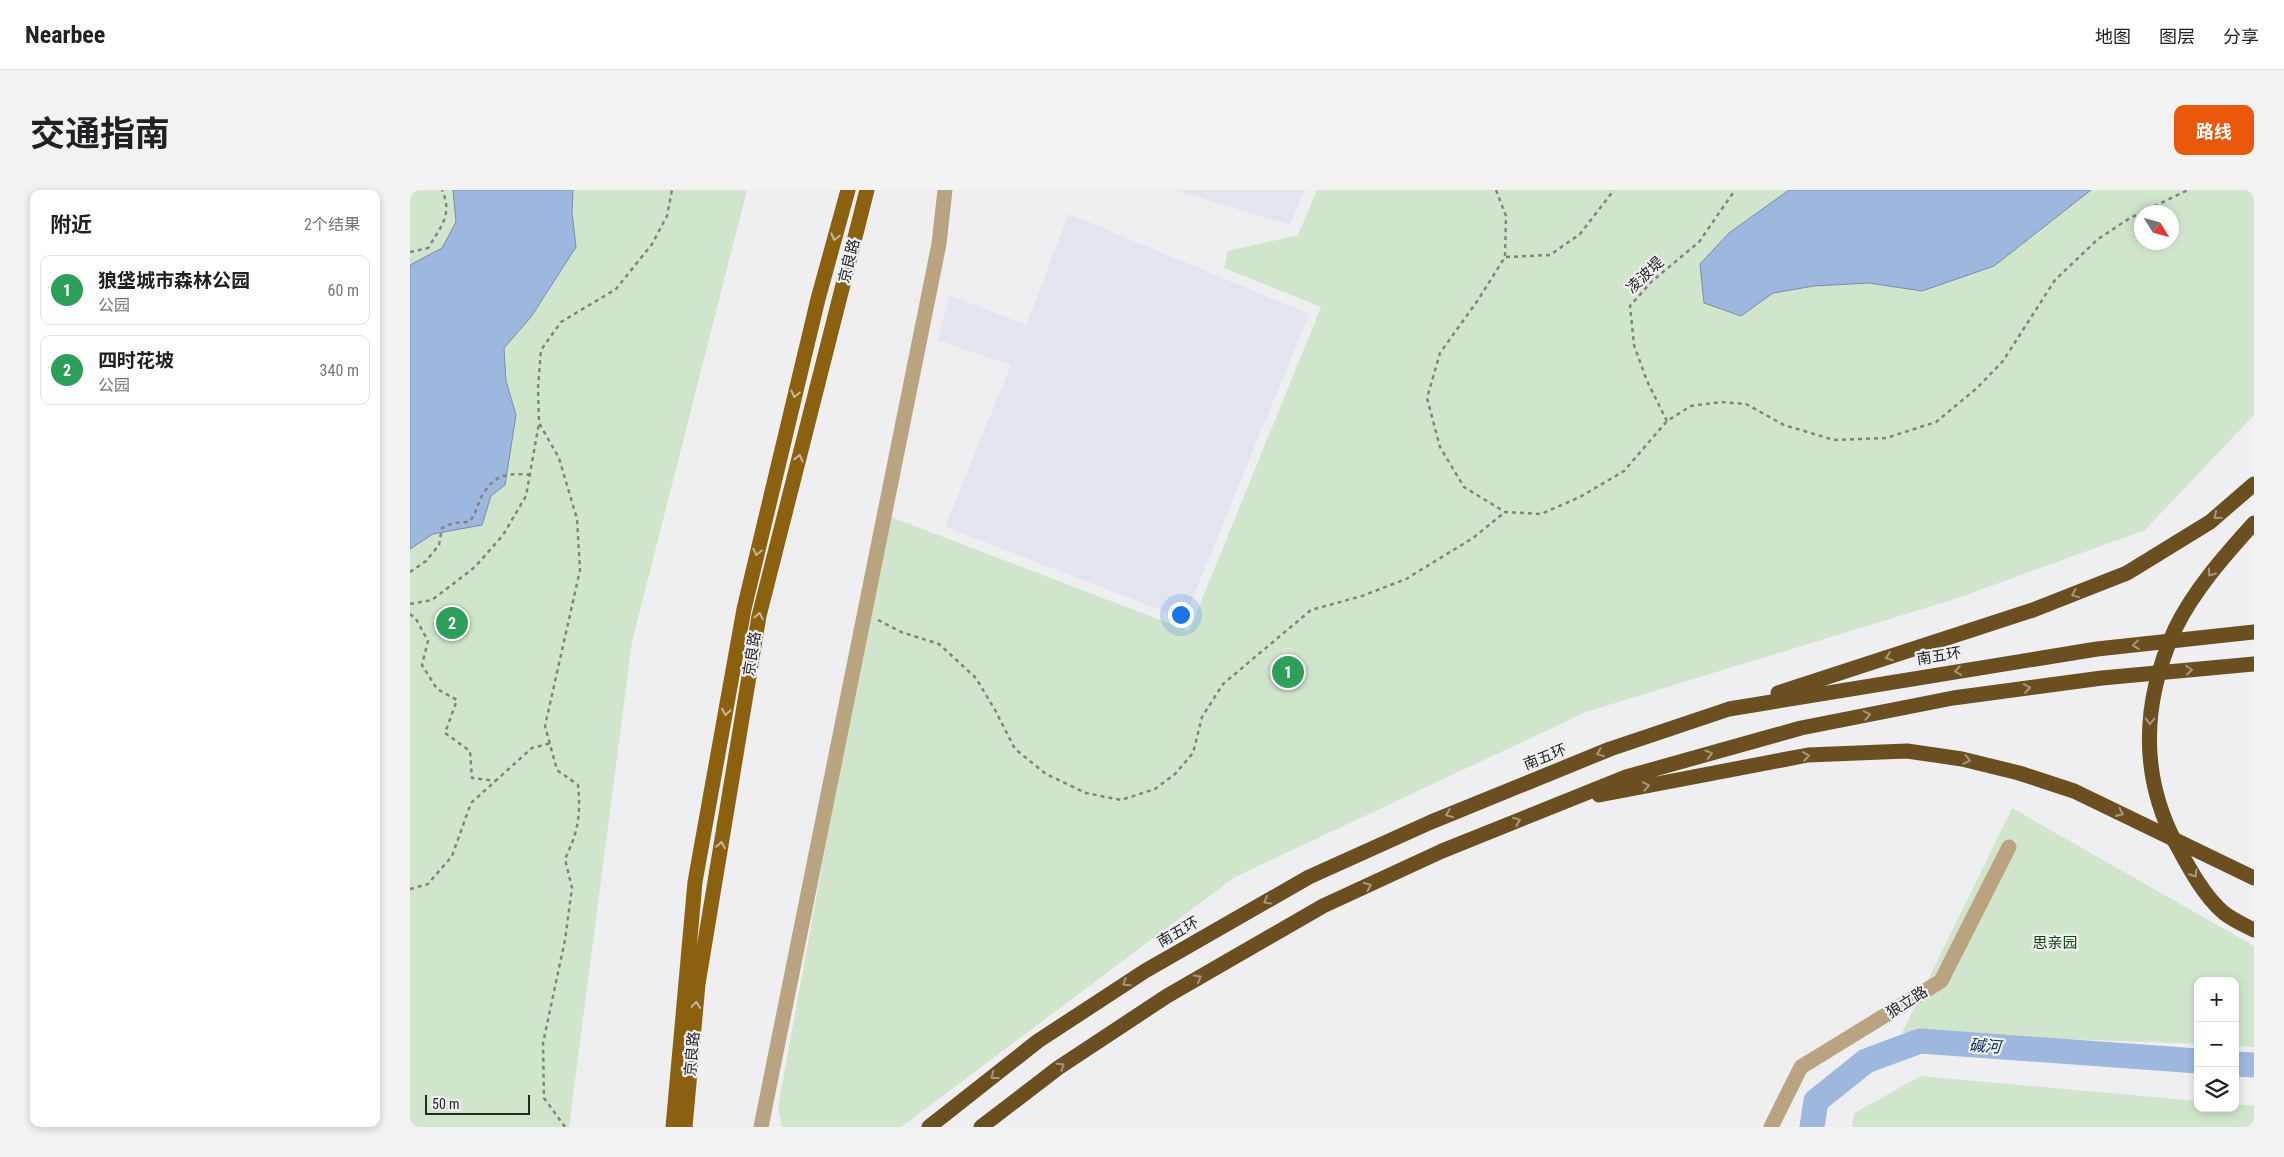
<!DOCTYPE html>
<html lang="zh">
<head>
<meta charset="utf-8">
<style>
	body { margin:0; font-family:"Roboto Condensed","Noto Sans SC",sans-serif; background:#f2f2f2; color:#202124 }
	.controls { position:absolute; right:15px; bottom:15px; display:grid; overflow:hidden; border-radius:10px; box-shadow:0 2px 8px #0003 }
	.controls button { width:45px; height:45px; display:grid; place-items:center; padding:0; border:0; border-bottom:1px solid #e0e0e0; background:#fff; color:#202124; font:25px sans-serif }
	.compass { position:absolute; left:1724px; top:15px; width:45px; height:45px; border-radius:50%; background:#fff; box-shadow:0 2px 8px #0003; rotate:127deg }
	.scale { position:absolute; left:15px; bottom:12px; width:105px; box-sizing:border-box; padding-left:5px; border:2px solid #262727; border-top:0; font-size:14px; line-height:18px; white-space:nowrap; color:#262727; -webkit-text-stroke:4px #efeff1; paint-order:stroke }
	.you { position:absolute; left:770px; top:424px; width:18px; height:18px; margin:-12px; border:4px solid #fff; border-radius:50%; background:#1a73e8; box-shadow:0 0 0 8px #1a73e833 }
	.badge { display:grid; place-items:center; width:32px; height:32px; border-radius:50%; background:#ea580c; color:#fff; font-size:16px; font-weight:700 }
	.pin { position:absolute; translate:-50% -50%; border:2px solid #fff; box-shadow:0 1px 5px #0006 }
	.list { margin:0; padding:0; list-style:none }
	h2 { display:flex; justify-content:space-between; align-items:center; height:65px; margin:0; padding:0 20px; font-size:21px }
	h2 small { font-size:16px; font-weight:400; color:#757577 }
	.list li { display:grid; grid-template-columns:32px 1fr auto; gap:15px; align-items:center; box-sizing:border-box; height:70px; margin:0 10px 10px; padding:0 10px; border:1px solid #e0e0e0; border-radius:10px }
	.list b { display:block; font-size:19px; white-space:nowrap }
	.list p { margin:0; font-size:16px; white-space:nowrap; color:#757577 }
	.list em { font-size:16px; font-style:normal; color:#757577 }
	.icon { flex:none; width:28px; height:28px; fill:none; stroke:currentColor; stroke-width:2; stroke-linecap:round; stroke-linejoin:round }
	.map { position:relative; flex:none; width:1844px; height:937px; overflow:hidden; border-radius:10px }
	header { display:flex; align-items:center; gap:30px; box-sizing:border-box; height:70px; padding:0 25px; background:#fff; border-bottom:1px solid #e0e0e0 }
	header strong { font-size:24px }
	nav { display:flex; gap:28px; margin-inline-start:auto; font-size:18px }
	.intro { display:flex; align-items:center; justify-content:space-between; box-sizing:border-box; height:120px; padding:0 30px }
	h1 { margin:0; font-size:35px }
	.button { padding:12px 22px; border-radius:10px; background:#ea580c; color:#fff; font-size:18px; font-weight:700 }
	main { display:flex; gap:30px; padding:0 30px }
	aside { flex:1; background:#fff; border-radius:10px; box-shadow:0 2px 8px #0003 }
	.map>svg:first-child { display:block }
	.built { fill:#e3e5ee }
	.green { fill:#d1e5cc; fill-rule:evenodd }
	.water { fill:#9db7de; stroke:#798ca7 }
	.lines { fill:none; stroke-linecap:round; stroke-linejoin:round }
	.river { stroke:#9db7de; stroke-width:25 }
	.path { stroke:#828283; stroke-width:2.5; stroke-dasharray:4 4; stroke-linecap:butt }
	.street { stroke:#baa380; stroke-width:15 }
	.primary { stroke:#8b6110; stroke-width:15 }
	.highway { stroke:#6c4f21; stroke-width:15 }
	.highway-bridge { stroke:#6c4f21; stroke-width:15 }
	.oneway { stroke:#c7b697 }
	.oneway2 { stroke:#a7977f }
	.labels { text-anchor:middle; dominant-baseline:central; stroke-width:4.5; stroke-linejoin:round; paint-order:stroke }
	.street-label { font-size:15px; fill:#262727; stroke:#efeff1 }
	.park-label { font-size:15px; fill:#1a4411; stroke:#efeff1 }
	.water-label { font-size:16px; font-style:italic; fill:#082b59; stroke:#efeff1 }
</style>
</head>
<body>
<header>
<strong>Nearbee</strong>
<nav><a>地图</a><a>图层</a><a>分享</a></nav>
</header>
<div class="intro"><h1>交通指南</h1><a class="button">路线</a></div>
<main>
<aside>
<h2>附近<small>2个结果</small></h2>
<ul class="list">
<li><span class="badge" style="background:#2e9e5b">1</span><div><b>狼垡城市森林公园</b><p>公园</p></div><em>60 m</em></li>
<li><span class="badge" style="background:#2e9e5b">2</span><div><b>四时花坡</b><p>公园</p></div><em>340 m</em></li>
</ul>
</aside>
<div class="map">
<svg width="1844" height="937" viewBox="0 0 1844 937">
	<rect width="100%" height="100%" fill="#efeff1"/>
	<path class="built" d="M 765,0 L 895,0 L 880,35 Z
		M 659,24 L 899,124 L 774,429 L 535,337 L 601,175 L 528,150 L 539,105 L 616,135 Z"/>
	<path class="green" d="M 0,0 L 337,0 L 222,452 L 159,937 L 0,937 Z
		M 907,0 L 1844,0 L 1844,225 L 1735,340 L 1548,408 L 1176,522 L 825,687 L 491,937 L 372,937 L 368,917 L 476,325 L 779,441 L 911,117 L 814,78 L 818,61 L 888,45 ZM 1732,22 L 1762,22 L 1762,52 L 1732,52 Z
		M 1602,618 L 1844,756 L 1844,857 L 1825,856 L 1825,791 L 1788,791 L 1788,854 L 1492,843 Z
		M 1511,886 L 1788,911 L 1788,918 L 1825,918 L 1825,914 L 1844,916 L 1844,937 L 1442,937 L 1444,923 Z"/>
	<path class="water" d="M 43,0 L 163,0 L 162,22 L 166,57 L 121,127 L 94,158 L 96,191 L 106,225 L 95,295 L 81,306 L 72,335 L 23,344 L 0,359 L 0,75 L 32,58 L 46,32 Z
		M 1379,0 L 1681,0 L 1584,76 L 1512,101 L 1459,93 L 1404,96 L 1363,103 L 1331,126 L 1294,113 L 1290,74 L 1319,43 Z"/>
	<g class="lines">
		<path class="river" d="M 1825,874 L 1844,875
			M 1402,937 L 1406,911 L 1456,871 L 1510,851 L 1788,871"/>
		<path class="path" d="M 1086,0 L 1096,26 L 1095,67 L 1068,110 L 1030,163 L 1017,208 L 1030,257 L 1054,297 L 1095,322 L 1131,324 L 1170,307 L 1214,281 L 1257,231 L 1281,216 L 1311,212 L 1336,214 L 1374,235 L 1424,250 L 1476,248 L 1526,232 L 1567,198 L 1593,171 L 1645,90 L 1688,49 L 1720,28 L 1778,0
			M 0,62 L 18,58 C 31,37 43,24 32,0
			M 1096,67 L 1140,65 L 1170,44 L 1204,0
			M 1257,231 L 1237,191 L 1224,155 L 1220,116 L 1241,92 L 1289,52 L 1325,0
			M 0,382 L 16,371 L 29,355 L 32,338 L 43,333 L 59,332 C 67,323 67,314 73,304 C 86,283 99,283 121,285
			M 0,414 L 22,410 L 65,377 L 93,345 L 116,306 L 129,233
			M 0,424 L 6,429 L 18,451 L 12,475 L 27,499 L 47,510 L 35,543 L 60,561 L 62,588 L 86,591
			M 468,430 L 491,442 L 529,454 L 566,488 L 585,520 L 605,559 L 636,584 L 676,603 L 711,610 L 745,599 L 765,584 L 783,563 L 792,527 L 813,494 L 901,420 L 952,406 L 996,389 L 1063,348 L 1095,322
			M 0,699 L 18,694 L 42,666 L 61,613 L 122,558 L 141,553
			M 155,937 L 134,908 L 133,853 L 155,750 L 162,698 L 155,669 C 168,642 171,625 168,595 L 147,580 L 135,536 L 170,380 L 167,329 L 149,268 L 129,233 L 128,198 L 131,160 L 151,132 L 206,99 L 242,54 L 257,26 L 262,0"/>
		<path class="street" d="M 351,937 L 529,54 L 535,0
			M 1361,937 L 1391,877 L 1531,791 L 1599,657"/>
		<path class="primary" d="M 263,937 L 285,692 L 334,419 L 408,109 L 438,0
			M 275,937 L 288,794 L 349,426 L 457,0"/>
		<path class="highway" d="M 1368,503 L 1623,420 L 1717,383 L 1800,332 L 1844,294
			M 1189,605 L 1398,565 L 1497,561 L 1552,569 L 1609,583 L 1664,601 L 1844,688
			M 519,937 L 628,851 L 735,781 L 899,687 L 1021,632 L 1200,559 L 1319,519 L 1687,459 L 1844,442
			M 571,937 L 648,878 L 757,806 L 913,716 L 1032,661 L 1216,587 L 1391,538 L 1543,508 L 1692,488 L 1844,474"/>
		<path class="highway-bridge" d="M 1844,333 C 1815,365 1784,400 1765,439 C 1733,510 1729,582 1765,652 C 1778,676 1793,705 1814,723 C 1823,730 1834,735 1844,740"/>
	</g>
	<defs><path id="oneway-chevron" d="M-2-3.5L2.5 0L-2 3.5" fill="none" stroke-width="1.6" stroke-linecap="round" stroke-linejoin="round" transform="scale(1.25)"/></defs>
	<g class="oneway">
		<use href="#oneway-chevron" transform="translate(425 47) rotate(105)"/>
		<use href="#oneway-chevron" transform="translate(385 204) rotate(104)"/>
		<use href="#oneway-chevron" transform="translate(389 268) rotate(-76)"/>
		<use href="#oneway-chevron" transform="translate(347 362) rotate(103)"/>
		<use href="#oneway-chevron" transform="translate(349 426) rotate(-78)"/>
		<use href="#oneway-chevron" transform="translate(316 522) rotate(100)"/>
		<use href="#oneway-chevron" transform="translate(311 655) rotate(-81)"/>
		<use href="#oneway-chevron" transform="translate(286 815) rotate(-85)"/>
	</g>
	<g class="oneway2">
		<use href="#oneway-chevron" transform="translate(1807 326) rotate(140)"/>
		<use href="#oneway-chevron" transform="translate(1801 383) rotate(126)"/>
		<use href="#oneway-chevron" transform="translate(1665 404) rotate(158)"/>
		<use href="#oneway-chevron" transform="translate(1726 455) rotate(174)"/>
		<use href="#oneway-chevron" transform="translate(1479 467) rotate(162)"/>
		<use href="#oneway-chevron" transform="translate(1779 480) rotate(-5)"/>
		<use href="#oneway-chevron" transform="translate(1548 481) rotate(171)"/>
		<use href="#oneway-chevron" transform="translate(1617 498) rotate(-8)"/>
		<use href="#oneway-chevron" transform="translate(1457 525) rotate(-11)"/>
		<use href="#oneway-chevron" transform="translate(1740 531) rotate(91)"/>
		<use href="#oneway-chevron" transform="translate(1190 563) rotate(158)"/>
		<use href="#oneway-chevron" transform="translate(1299 564) rotate(-16)"/>
		<use href="#oneway-chevron" transform="translate(1396 566) rotate(-8)"/>
		<use href="#oneway-chevron" transform="translate(1557 570) rotate(13)"/>
		<use href="#oneway-chevron" transform="translate(1236 596) rotate(-11)"/>
		<use href="#oneway-chevron" transform="translate(1710 623) rotate(25)"/>
		<use href="#oneway-chevron" transform="translate(1039 624) rotate(158)"/>
		<use href="#oneway-chevron" transform="translate(1107 631) rotate(-22)"/>
		<use href="#oneway-chevron" transform="translate(1784 684) rotate(57)"/>
		<use href="#oneway-chevron" transform="translate(958 696) rotate(-25)"/>
		<use href="#oneway-chevron" transform="translate(857 711) rotate(150)"/>
		<use href="#oneway-chevron" transform="translate(788 788) rotate(-30)"/>
		<use href="#oneway-chevron" transform="translate(716 793) rotate(147)"/>
		<use href="#oneway-chevron" transform="translate(651 876) rotate(-35)"/>
		<use href="#oneway-chevron" transform="translate(584 886) rotate(142)"/>
	</g>
	<g class="labels">
		<g class="street-label">
			<text transform="translate(439 71) rotate(-76)">京良路</text>
			<text transform="translate(1235 85) rotate(-44)">凌波堤</text>
			<text transform="translate(342 464) rotate(-81)">京良路</text>
			<text transform="translate(1529 466) rotate(-9)">南五环</text>
			<text transform="translate(1135 567) rotate(-22)">南五环</text>
			<text transform="translate(768 742) rotate(-30)">南五环</text>
			<text transform="translate(1497 812) rotate(-32)">狼立路</text>
			<text transform="translate(282 864) rotate(-85)">京良路</text>
		</g>
		<g class="park-label">
			<text x="1645" y="753">思亲园</text>
		</g>
		<g class="water-label">
			<text transform="translate(1575 856) rotate(4)">碱河</text>
		</g>
	</g>
</svg>
<div class="controls">
<button>+</button>
<button>−</button>
<button><svg class="icon" aria-label="layers" viewBox="0 0 24 24"><path d="M12 4l9 5-9 5-9-5zM3 14l9 5 9-5"/></svg></button>
</div>
<svg class="compass" viewBox="-18 -18 36 36"><path d="M0-13l5 13h-10z" fill="#e53935"/><path d="M0 13l5-13h-10z" fill="#757577"/></svg>
<div class="scale">50 m</div>
<div class="you"></div>
<div class="pin badge" style="left:878px;top:482px;background:#2e9e5b">1</div>
<div class="pin badge" style="left:42px;top:433px;background:#2e9e5b">2</div>
</div>
</main>
</body>
</html>
